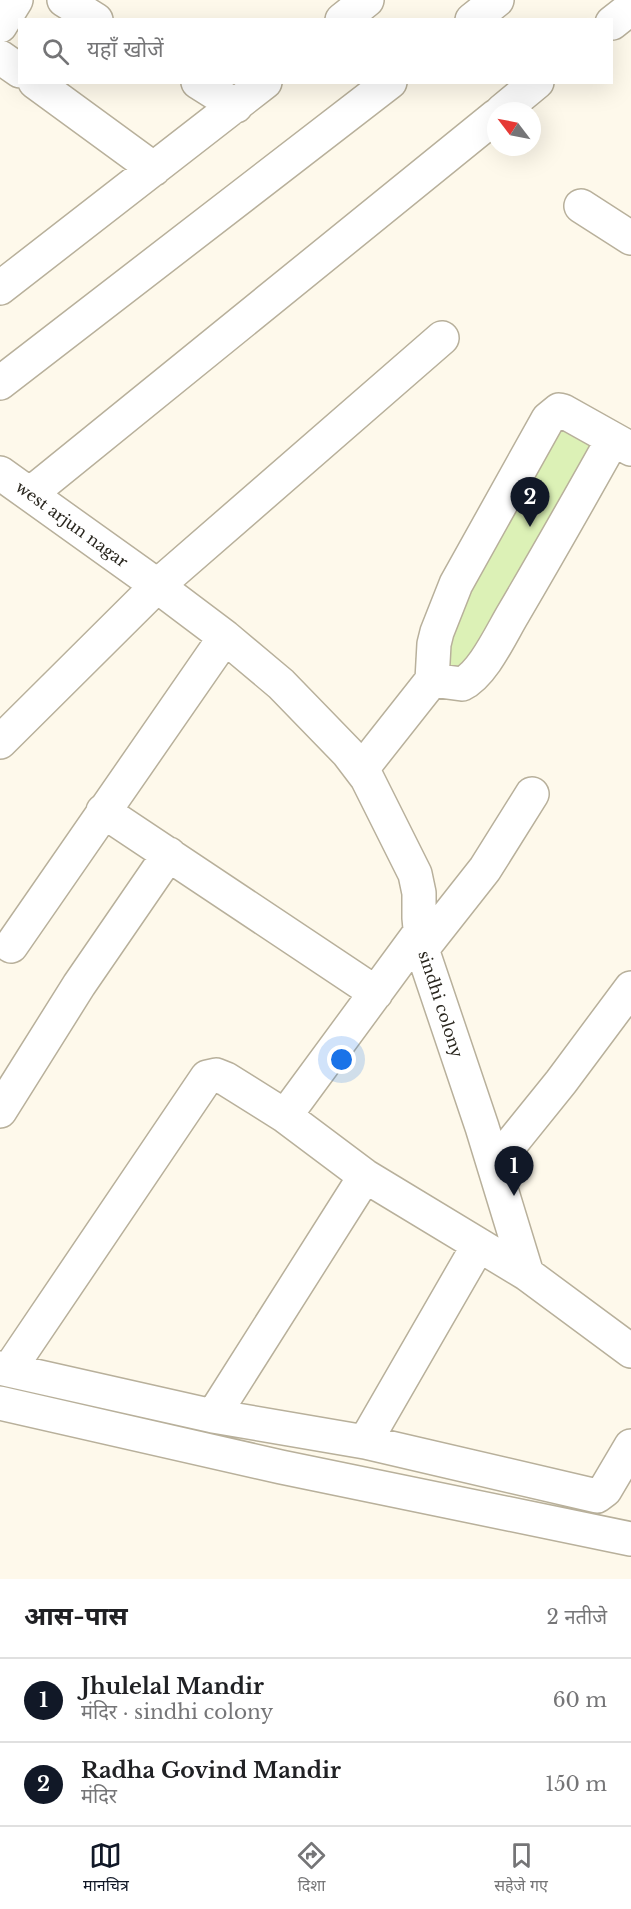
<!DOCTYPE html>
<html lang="hi">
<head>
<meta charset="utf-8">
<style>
	body { margin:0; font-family:"Libre Baskerville","Noto Sans Devanagari",serif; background:#f6f6f6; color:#202124 }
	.compass { position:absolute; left:487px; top:102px; width:54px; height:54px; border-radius:50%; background:#fff; box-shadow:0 6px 24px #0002; rotate:302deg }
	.you { position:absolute; left:342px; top:1060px; width:21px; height:21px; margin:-15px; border:4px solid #fff; border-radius:50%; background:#1a73e8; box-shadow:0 0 0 9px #1a73e833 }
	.badge { display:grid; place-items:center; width:39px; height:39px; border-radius:50%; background:#111827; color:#fff; font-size:20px; font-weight:700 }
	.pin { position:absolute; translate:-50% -50px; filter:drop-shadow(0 2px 3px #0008) }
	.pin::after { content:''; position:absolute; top:32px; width:21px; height:18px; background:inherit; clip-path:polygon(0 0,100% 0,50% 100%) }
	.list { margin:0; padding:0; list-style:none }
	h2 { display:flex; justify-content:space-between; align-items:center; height:78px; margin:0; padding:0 24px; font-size:26px }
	h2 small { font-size:20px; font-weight:400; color:#757577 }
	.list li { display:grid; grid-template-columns:39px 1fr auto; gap:18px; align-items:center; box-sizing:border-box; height:84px; padding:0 24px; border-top:2px solid #e0e0e0 }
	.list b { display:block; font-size:22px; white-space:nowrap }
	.list p { margin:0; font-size:20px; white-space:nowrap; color:#757577 }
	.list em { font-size:20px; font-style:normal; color:#757577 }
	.icon { flex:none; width:33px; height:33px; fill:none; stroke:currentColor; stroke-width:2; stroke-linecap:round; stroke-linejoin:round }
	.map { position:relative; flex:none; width:631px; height:1579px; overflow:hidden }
	.search { position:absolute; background:#fff; box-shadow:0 6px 24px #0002; left:18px; right:18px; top:18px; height:66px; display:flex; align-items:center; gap:15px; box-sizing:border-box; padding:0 21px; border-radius:0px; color:#757577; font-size:22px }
	.sheet { height:246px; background:#fff }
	nav { display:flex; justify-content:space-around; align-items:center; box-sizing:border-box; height:84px; border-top:2px solid #e0e0e0; background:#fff; font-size:16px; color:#757577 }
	nav a { display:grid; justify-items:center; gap:3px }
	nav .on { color:#111827 }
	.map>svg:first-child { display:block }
	.green { fill:#dcf1b6 }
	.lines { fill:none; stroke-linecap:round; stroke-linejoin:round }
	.minor-casing { stroke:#b8b09b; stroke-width:36 }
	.minor { stroke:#fff; stroke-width:33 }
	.labels { text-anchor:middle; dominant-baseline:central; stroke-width:4.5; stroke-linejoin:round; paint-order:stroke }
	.street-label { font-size:16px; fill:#2a271f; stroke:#fff }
</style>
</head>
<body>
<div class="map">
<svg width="631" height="1579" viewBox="0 0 631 1579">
	<rect width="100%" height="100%" fill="#fef9eb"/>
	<path class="green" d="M 558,414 L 619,446 L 470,698 L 415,659 Z"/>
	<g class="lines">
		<g class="minor-casing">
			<path id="minor" d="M 64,0 L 96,20
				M 342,20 L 367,0
				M 472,20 L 497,0
				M 612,23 L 631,8
				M 0,26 L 16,0
				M 0,57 L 20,71
				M 35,82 L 154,169
				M 198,82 L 236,106
				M 502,111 L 537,82
				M 581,206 L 631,238
				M 0,288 L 265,82
				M 0,383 L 390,82
				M 0,473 L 144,576 L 225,637 L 281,684 L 348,753 L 367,778 L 415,874 L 419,893 L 419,918 L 422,949 L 482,1127 L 527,1274
				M 30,494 L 496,116
				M 432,680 L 462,684 C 483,674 501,634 513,614 C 547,556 580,498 613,439
				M 0,742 L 157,586 L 442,338
				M 361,770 L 432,680 L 434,644 L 437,632 L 456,584 L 548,419 L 559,410 L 563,411 L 631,449
				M 103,811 L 376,993
				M 421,931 L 285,1116 L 365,1176 L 527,1274 L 631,1351
				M 11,946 L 225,637
				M 422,949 L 485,869 L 532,794
				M 0,1111 L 79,985 L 169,854
				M 494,1165 L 561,1082 L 631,988
				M 0,1368 L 213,1416 L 365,1442 L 597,1496 L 605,1490 L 631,1446
				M 9,1370 L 207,1077 L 216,1075 L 226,1079 L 285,1116
				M 0,1403 L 281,1467 L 631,1539
				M 213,1416 L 365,1176
				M 365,1442 L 478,1246"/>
		</g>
		<use href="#minor" class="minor"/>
	</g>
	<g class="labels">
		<g class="street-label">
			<text transform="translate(72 524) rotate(36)">west arjun nagar</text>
			<text transform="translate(441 1004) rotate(72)">sindhi colony</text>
		</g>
	</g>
</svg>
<svg class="compass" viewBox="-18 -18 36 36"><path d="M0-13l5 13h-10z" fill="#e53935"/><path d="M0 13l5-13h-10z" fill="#757577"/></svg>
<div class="you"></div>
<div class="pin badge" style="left:514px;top:1196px">1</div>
<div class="pin badge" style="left:530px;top:527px">2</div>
<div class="search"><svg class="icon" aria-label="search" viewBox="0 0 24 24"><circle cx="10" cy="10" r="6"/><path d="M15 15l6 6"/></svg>यहाँ खोजें</div>
</div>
<section class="sheet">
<h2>आस-पास<small>2 नतीजे</small></h2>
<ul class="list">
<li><span class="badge">1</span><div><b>Jhulelal Mandir</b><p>मंदिर · sindhi colony</p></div><em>60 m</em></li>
<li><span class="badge">2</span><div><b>Radha Govind Mandir</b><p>मंदिर</p></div><em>150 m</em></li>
</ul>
</section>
<nav>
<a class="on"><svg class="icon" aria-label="map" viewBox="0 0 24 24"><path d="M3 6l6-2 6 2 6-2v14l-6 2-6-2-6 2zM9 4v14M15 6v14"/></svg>मानचित्र</a>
<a><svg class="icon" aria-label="directions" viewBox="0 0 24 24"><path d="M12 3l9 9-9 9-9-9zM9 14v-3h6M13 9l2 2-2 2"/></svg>दिशा</a>
<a><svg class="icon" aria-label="saved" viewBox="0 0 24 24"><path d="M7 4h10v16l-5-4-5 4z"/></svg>सहेजे गए</a>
</nav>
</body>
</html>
